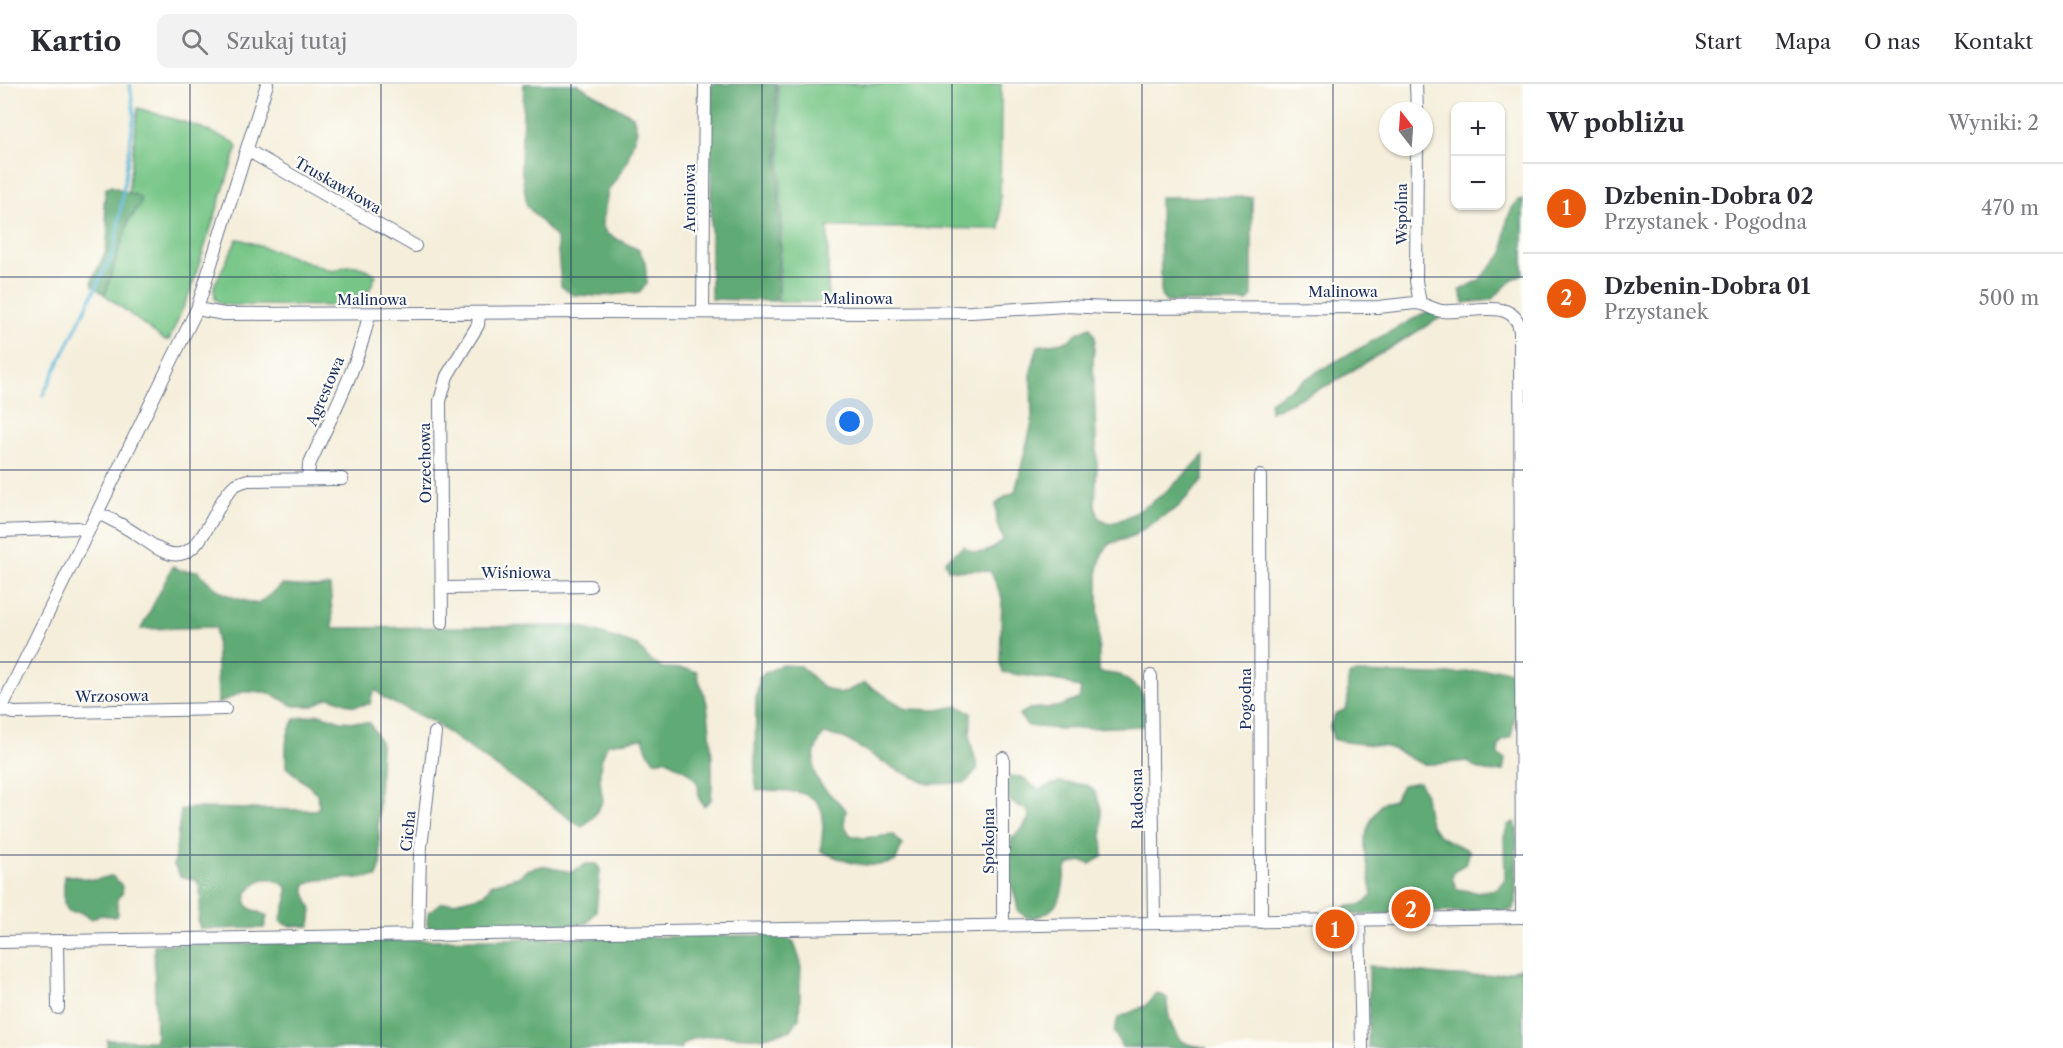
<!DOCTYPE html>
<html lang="pl">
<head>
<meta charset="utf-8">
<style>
	body { margin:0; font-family:"Libre Caslon Text",serif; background:#f2f2f3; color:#2b2b33 }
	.controls { position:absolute; right:18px; top:18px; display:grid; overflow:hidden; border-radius:12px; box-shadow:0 2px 4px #0004 }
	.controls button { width:54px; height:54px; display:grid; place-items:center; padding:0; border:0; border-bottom:2px solid #e1e1e2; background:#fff; color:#2b2b33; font:30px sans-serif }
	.compass { position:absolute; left:1379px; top:18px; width:54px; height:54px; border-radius:50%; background:#fff; box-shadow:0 2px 4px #0004; rotate:343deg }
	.you { position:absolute; left:850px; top:338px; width:21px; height:21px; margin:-15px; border:4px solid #fff; border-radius:50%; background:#1a73e8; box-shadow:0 0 0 9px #1a73e833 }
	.badge { display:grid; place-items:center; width:39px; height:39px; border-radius:50%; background:#ea580c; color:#fff; font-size:20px; font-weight:700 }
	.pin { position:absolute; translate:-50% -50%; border:3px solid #fff; box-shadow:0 2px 6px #0006 }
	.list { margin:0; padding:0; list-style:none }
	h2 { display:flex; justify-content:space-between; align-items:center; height:78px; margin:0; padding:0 24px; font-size:26px }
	h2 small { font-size:20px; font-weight:400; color:#7c7c81 }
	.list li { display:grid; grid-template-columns:39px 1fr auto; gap:18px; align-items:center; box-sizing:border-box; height:90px; padding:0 24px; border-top:2px solid #e1e1e2 }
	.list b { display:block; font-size:22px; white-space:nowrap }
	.list p { margin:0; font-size:20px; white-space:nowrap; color:#7c7c81 }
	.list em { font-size:20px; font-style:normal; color:#7c7c81 }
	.icon { flex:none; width:33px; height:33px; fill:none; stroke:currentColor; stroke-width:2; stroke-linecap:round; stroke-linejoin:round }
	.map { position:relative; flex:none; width:1523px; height:964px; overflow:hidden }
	header { display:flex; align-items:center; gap:36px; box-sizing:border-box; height:84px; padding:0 30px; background:#fff; border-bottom:2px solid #e1e1e2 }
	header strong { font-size:28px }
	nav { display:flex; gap:33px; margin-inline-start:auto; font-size:21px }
	.search { width:420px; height:54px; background:#f2f2f3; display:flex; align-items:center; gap:15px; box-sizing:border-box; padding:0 21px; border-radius:12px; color:#7c7c81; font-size:22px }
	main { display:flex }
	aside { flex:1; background:#fff }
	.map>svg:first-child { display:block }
	.green { fill:#77c687; stroke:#497a72; stroke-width:1.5 }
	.forest { fill:#61ab74; stroke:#3e6d69; stroke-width:1.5 }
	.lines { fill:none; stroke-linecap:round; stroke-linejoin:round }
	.stream { stroke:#5eb9dc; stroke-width:3 }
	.minor-casing { stroke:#677289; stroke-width:14 }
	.minor { stroke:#fff; stroke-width:12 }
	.grid { fill:none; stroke:#1b2f5e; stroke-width:1.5; stroke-opacity:0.55 }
	.labels { text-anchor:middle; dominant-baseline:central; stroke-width:4.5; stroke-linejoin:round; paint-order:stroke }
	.street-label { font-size:15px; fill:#1b2f5e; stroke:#fdfcf7 }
</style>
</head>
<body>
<header>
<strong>Kartio</strong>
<div class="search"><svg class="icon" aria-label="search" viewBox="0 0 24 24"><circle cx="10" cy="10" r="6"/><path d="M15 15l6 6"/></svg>Szukaj tutaj</div>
<nav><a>Start</a><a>Mapa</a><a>O nas</a><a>Kontakt</a></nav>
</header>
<main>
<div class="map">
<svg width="1523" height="964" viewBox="0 0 1523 964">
	<rect width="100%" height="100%" fill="#fdfcf7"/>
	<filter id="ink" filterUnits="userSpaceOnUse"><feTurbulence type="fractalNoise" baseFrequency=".0167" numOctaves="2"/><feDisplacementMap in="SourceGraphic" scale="12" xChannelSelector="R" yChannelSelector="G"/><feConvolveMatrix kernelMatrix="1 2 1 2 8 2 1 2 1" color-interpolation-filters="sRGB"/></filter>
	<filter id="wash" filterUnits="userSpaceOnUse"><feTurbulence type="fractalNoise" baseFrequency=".008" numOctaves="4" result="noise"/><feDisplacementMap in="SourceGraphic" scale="24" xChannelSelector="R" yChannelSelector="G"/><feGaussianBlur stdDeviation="1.35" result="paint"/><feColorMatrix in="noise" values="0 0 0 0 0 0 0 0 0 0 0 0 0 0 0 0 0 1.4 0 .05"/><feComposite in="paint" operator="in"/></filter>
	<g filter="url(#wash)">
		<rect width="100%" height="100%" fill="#f4eeda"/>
		<path class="green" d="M 778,0 L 1001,0 L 1000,145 L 828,143 L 828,218 L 778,218 L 782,141 Z
			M 138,24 L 199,43 L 234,58 L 237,64 L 190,208 L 169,256 L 164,256 L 105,211 L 129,135 L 133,132 L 140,113 L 128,109 Z
			M 237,155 L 243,156 L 333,187 C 338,186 342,183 347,182 C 355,180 370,186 376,191 L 362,222 L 223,221 L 215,215 L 214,202 Z"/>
		<path class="forest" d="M 524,0 L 577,0 L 633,32 L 637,46 L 626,80 L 608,107 L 602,141 L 607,150 L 639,166 L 645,178 L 647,199 L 640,208 L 599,212 L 573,211 L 561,202 L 557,155 L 527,122 L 521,82 Z
			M 711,0 L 776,0 L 780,143 L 776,217 L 711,215 Z
			M 111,102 L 140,113 L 141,119 L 129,135 L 105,211 L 93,202 L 92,196 L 106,167 L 108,145 L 104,121 L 106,104 Z
			M 1160,113 L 1252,113 L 1252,212 L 1247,218 L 1166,218 L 1161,212 Z
			M 1518,116 L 1523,116 L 1523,190 L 1513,195 L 1491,216 L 1464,219 L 1460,206 L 1478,197 L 1504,169 C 1505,149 1504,132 1518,116 Z
			M 1426,228 L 1443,232 L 1330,300 L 1270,328 L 1270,318 L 1320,286 Z
			M 1090,243 L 1095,253 L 1093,277 L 1097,381 L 1095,421 L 1099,434 L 1110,440 C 1150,426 1175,401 1204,371 L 1203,396 L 1178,423 L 1131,453 L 1109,460 L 1102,470 L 1098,485 L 1099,588 L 1120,591 L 1139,605 L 1146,617 L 1145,642 L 1059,645 L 1028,642 L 1019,631 L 1029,625 L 1057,623 L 1079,615 L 1081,605 L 1065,598 L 1003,588 L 1000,579 L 1002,514 L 991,488 C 975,482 966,490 948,485 L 945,477 L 964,462 C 977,474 992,467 1003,456 L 997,439 L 996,420 L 1006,412 L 1015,408 L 1032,339 L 1031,287 L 1038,262 L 1068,257 L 1077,249 Z
			M 173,482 L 180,486 L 198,487 C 217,509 229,514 258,520 L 282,501 L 315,503 L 330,502 L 333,544 L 578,542 L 638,562 L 649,575 L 662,584 L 687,585 L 697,588 C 699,600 705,609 707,620 C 711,651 714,685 711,716 L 704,722 L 699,715 L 698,700 L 690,689 L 665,675 L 654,677 L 647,666 L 643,654 L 608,660 C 597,680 599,695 603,717 L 594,732 L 582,743 L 431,637 L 385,615 L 376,606 L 372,610 L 370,620 L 354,622 L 329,613 L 313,622 L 294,622 L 267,608 L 242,608 L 218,620 L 216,543 L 141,545 Z
			M 780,581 L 800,582 L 823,603 L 840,610 L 865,599 L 906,625 L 938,626 L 958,622 L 971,629 L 970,657 L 978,684 L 965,699 L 929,700 L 895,685 L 844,654 L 824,650 C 812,664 809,689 823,703 C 830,711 839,718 846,726 L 844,740 L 850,751 L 863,754 L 894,751 L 902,761 L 896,777 C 869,787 845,778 821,767 C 821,756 824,744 823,734 C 821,702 780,707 757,706 L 755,694 L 756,615 L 760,592 Z
			M 1499,585 L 1512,588 C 1521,607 1515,633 1511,653 C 1500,656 1498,660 1498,671 L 1505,675 L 1503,687 C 1488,689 1478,687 1467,677 C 1458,678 1433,681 1424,680 C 1412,678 1401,667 1390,664 C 1371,659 1352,661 1333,655 L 1330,642 L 1335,630 L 1346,625 C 1351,613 1344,604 1350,590 L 1359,589 L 1435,591 Z
			M 319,630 L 341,637 L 370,639 L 381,660 L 378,740 L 381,780 L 377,793 L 317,796 L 305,801 L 305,809 L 312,826 L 310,842 L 290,842 L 280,837 L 287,816 L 287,803 C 279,797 266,791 258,798 C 253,801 252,805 247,808 L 246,819 L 249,824 L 267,832 L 264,844 L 200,845 C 194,833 206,816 197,796 L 181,793 L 174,781 L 181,726 L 192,724 L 315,726 L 319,723 L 317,709 L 286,683 C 286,662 284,653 295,635 Z
			M 1010,692 L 1022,693 L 1039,706 L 1059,698 L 1087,701 L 1095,708 L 1101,724 L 1103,772 L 1090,780 L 1081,777 L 1068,781 C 1063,789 1065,794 1063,803 C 1060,822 1046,834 1027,834 L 1018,827 C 1017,815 1012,805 1009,794 C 1007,781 1010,767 1012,754 L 1023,744 L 1030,732 L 1026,725 L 1010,718 L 1006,703 Z
			M 1419,698 C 1431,712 1421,736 1439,751 C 1448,758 1461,762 1470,767 L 1466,780 L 1455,786 L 1452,794 L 1457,805 L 1476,808 L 1497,805 L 1505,795 L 1504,753 L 1508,741 L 1514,738 L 1517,744 L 1516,819 L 1512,826 L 1344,831 L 1343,825 L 1348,821 C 1359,823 1365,820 1372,811 C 1369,770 1353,758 1382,719 L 1394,716 L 1402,701 Z
			M 586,780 L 597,780 L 600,786 L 596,827 L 587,839 L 575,841 L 430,844 L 427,840 L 428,829 L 440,819 L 454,818 L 483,811 L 492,800 L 518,793 L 527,786 L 541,782 L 572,788 Z
			M 66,791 L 94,796 L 112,792 C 119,798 124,801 122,810 L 118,813 L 117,824 L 118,830 L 115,833 L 101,831 L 91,835 L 80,828 L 69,828 L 64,819 L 64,792 Z
			M 781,851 L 794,859 L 801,879 L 799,934 L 791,946 L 761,954 L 718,951 L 694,954 L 682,961 L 682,964 L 107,964 L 107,956 L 156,957 L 154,861 L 414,856 Z
			M 1369,882 C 1415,887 1479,902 1523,883 L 1523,964 L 1368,964 Z
			M 1158,909 L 1167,914 C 1167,930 1172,954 1188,960 C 1194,962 1202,962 1207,964 L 1122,963 L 1114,948 L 1118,934 L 1145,922 Z"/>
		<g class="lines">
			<path class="stream" d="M 43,311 L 112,171 L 116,157 L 134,31 L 130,0"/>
		</g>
	</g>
	<g filter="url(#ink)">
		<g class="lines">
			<g class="minor-casing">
				<path id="minor" d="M 1416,0 L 1417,27
					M 1417,63 L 1416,197 L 1420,219
					M 247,66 L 415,162
					M 197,225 L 224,230 L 595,228 L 877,229 L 972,228 L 1065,222 L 1109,224 L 1378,223 L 1415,219 C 1425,219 1433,226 1442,227 C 1468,230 1517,211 1520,248 L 1522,833
					M 703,228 L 705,0
					M 1260,392 L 1261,838
					M 308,395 L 309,381 C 330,335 360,279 369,230
					M 97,429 C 115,436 130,446 145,456 C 151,460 158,466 165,468 C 202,484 213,418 235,401 C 239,399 244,397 248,396 L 342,395
					M 0,447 L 78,444 L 88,448
					M 442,504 L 590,502
					M 442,539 L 440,317 L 447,292 L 478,241 L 479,230
					M 1151,592 L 1154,838
					M 1,625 L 14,629 L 225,625
					M 0,627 L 197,225 L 267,0
					M 1359,836 L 1362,964
					M 1003,841 L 1003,674
					M 418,850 L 420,771 L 435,649
					M 57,857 L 58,924
					M 0,858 L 1523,833"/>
			</g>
			<use href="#minor" class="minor"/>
		</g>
	</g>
	<path class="grid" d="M 190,0 L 190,964M 381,0 L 381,964M 571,0 L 571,964M 762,0 L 762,964M 952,0 L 952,964M 1142,0 L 1142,964M 1333,0 L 1333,964M 0,193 L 1523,193M 0,386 L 1523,386M 0,578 L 1523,578M 0,771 L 1523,771"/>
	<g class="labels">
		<g class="street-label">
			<text transform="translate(338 101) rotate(30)">Truskawkowa</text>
			<text transform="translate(689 114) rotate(-90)">Aroniowa</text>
			<text transform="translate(1401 130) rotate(-90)">Wspólna</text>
			<text x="1343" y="207">Malinowa</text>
			<text x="858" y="214">Malinowa</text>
			<text x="372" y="215">Malinowa</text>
			<text transform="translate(325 307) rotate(-67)">Agrestowa</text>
			<text transform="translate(425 379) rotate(-91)">Orzechowa</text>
			<text x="516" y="488">Wiśniowa</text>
			<text transform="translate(112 612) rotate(-1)">Wrzosowa</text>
			<text transform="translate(1245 615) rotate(-90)">Pogodna</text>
			<text transform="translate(1137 715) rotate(-91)">Radosna</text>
			<text transform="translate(408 747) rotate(-84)">Cicha</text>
			<text transform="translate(988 757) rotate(-90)">Spokojna</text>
		</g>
	</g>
</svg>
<div class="controls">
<button>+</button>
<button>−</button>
</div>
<svg class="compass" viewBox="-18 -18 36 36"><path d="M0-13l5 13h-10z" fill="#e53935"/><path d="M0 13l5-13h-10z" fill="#7c7c81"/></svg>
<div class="you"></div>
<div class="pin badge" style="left:1335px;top:845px">1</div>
<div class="pin badge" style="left:1411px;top:825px">2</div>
</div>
<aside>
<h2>W pobliżu<small>Wyniki: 2</small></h2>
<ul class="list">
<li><span class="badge">1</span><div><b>Dzbenin-Dobra 02</b><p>Przystanek · Pogodna</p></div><em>470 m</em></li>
<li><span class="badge">2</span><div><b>Dzbenin-Dobra 01</b><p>Przystanek</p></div><em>500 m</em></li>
</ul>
</aside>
</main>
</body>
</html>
